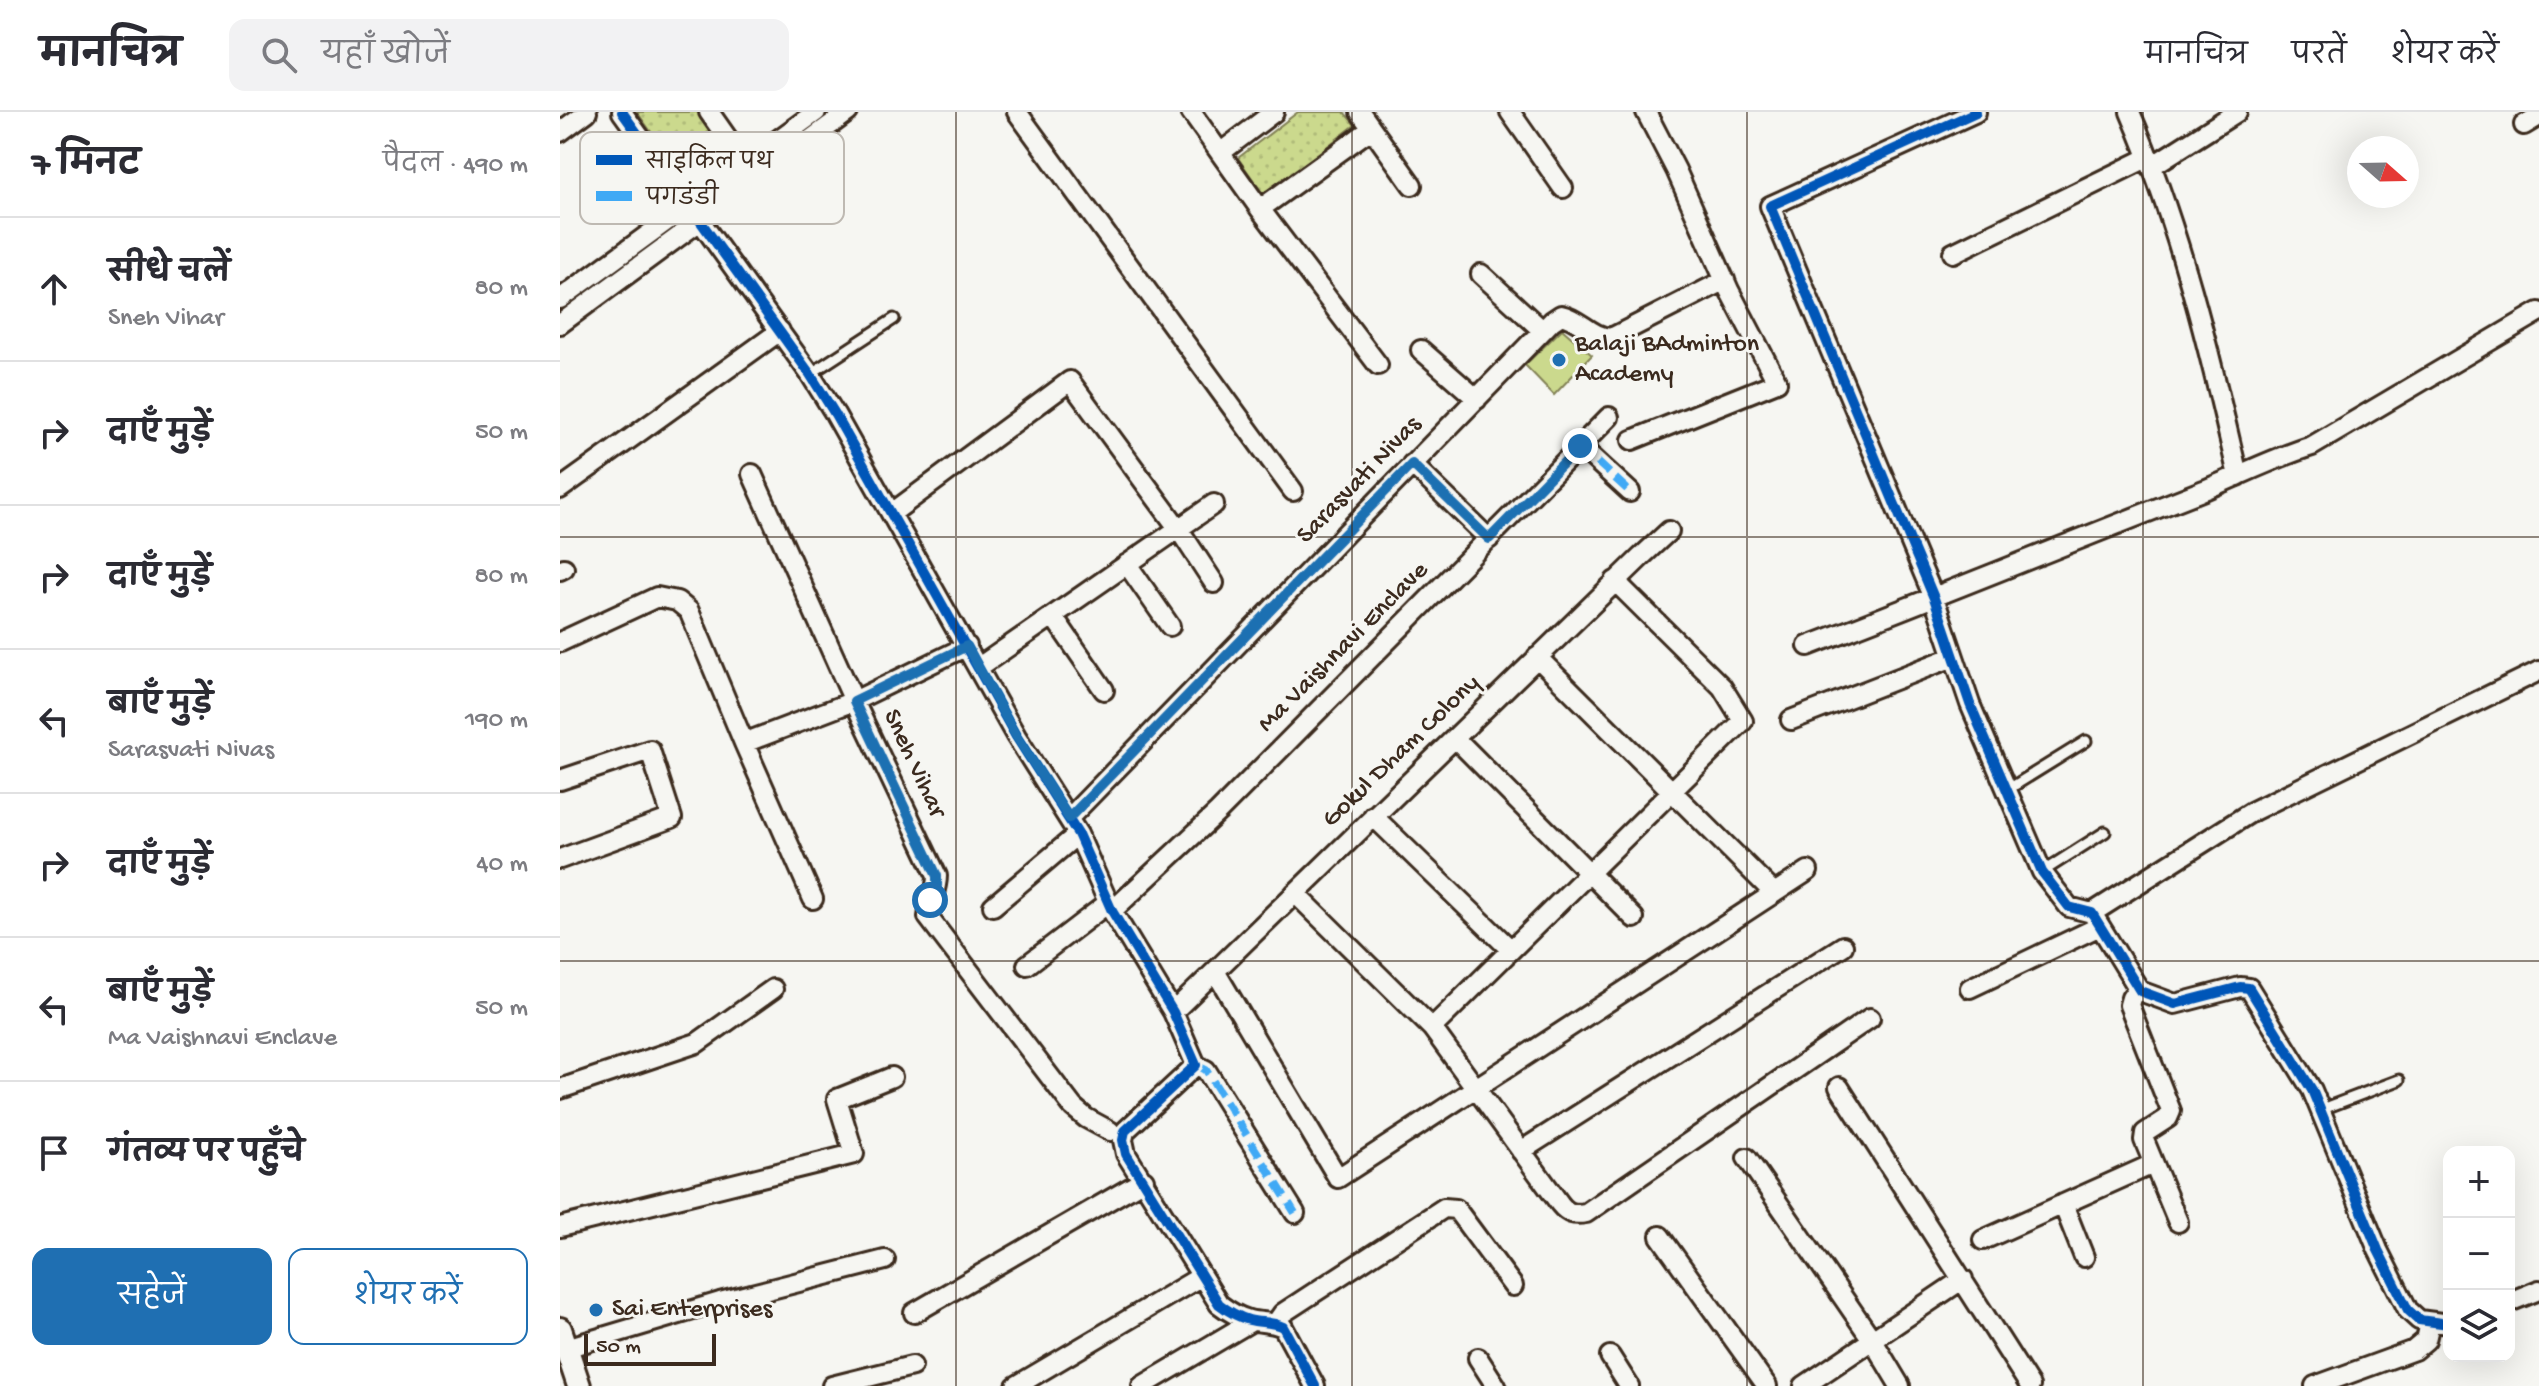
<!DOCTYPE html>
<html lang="hi">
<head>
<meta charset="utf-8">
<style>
	body { margin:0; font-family:"Gochi Hand","Playpen Sans Deva",sans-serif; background:#f2f2f3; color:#2b2b33 }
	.controls { position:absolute; right:24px; bottom:24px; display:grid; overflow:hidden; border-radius:16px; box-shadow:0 8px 32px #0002 }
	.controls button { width:72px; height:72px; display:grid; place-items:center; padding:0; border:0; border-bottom:2px solid #e1e1e2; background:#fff; color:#2b2b33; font:40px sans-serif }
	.compass { position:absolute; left:1787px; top:24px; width:72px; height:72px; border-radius:50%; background:#fff; box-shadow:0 8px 32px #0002; rotate:110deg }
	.scale { position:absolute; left:24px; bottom:20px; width:132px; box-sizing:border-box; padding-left:8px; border:4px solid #3b2a1e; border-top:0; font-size:22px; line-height:28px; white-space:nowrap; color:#3b2a1e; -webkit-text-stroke:6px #f6f6f2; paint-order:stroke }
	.stop { position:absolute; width:24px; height:24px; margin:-18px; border:6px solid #1f6fb2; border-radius:50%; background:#fff }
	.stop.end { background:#1f6fb2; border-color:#fff; box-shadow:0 2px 8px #0008 }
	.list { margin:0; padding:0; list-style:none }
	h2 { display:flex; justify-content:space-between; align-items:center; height:104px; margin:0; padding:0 32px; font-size:34px }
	h2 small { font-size:26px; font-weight:400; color:#7c7c81 }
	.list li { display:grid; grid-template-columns:52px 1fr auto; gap:24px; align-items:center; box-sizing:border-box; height:144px; padding:0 32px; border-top:2px solid #e1e1e2 }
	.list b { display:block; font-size:30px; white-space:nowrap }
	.list p { margin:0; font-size:26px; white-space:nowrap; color:#7c7c81 }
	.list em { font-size:26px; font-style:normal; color:#7c7c81 }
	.actions { display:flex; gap:16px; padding:24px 32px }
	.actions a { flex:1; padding:18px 0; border:2px solid #1f6fb2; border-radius:16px; text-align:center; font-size:28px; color:#1f6fb2 }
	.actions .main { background:#1f6fb2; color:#fff }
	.icon { flex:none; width:44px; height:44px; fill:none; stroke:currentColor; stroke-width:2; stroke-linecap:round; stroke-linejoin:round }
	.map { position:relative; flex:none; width:1979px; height:1274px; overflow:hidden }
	header { display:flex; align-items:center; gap:48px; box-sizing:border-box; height:112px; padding:0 40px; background:#fff; border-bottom:2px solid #e1e1e2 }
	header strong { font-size:38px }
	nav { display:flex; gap:44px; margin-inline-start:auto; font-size:28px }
	.search { width:560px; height:72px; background:#f2f2f3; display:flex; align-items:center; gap:20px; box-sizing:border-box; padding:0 28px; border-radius:16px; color:#7c7c81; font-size:30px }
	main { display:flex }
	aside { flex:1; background:#fff }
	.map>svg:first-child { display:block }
	.grass { fill:#cbd98d; stroke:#838256; stroke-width:2 }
	.park { fill:url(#park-dots); stroke:#838256; stroke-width:2 }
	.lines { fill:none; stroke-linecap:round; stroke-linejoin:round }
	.service-casing { stroke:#3b2a1e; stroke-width:15 }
	.minor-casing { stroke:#3b2a1e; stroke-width:24 }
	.tertiary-casing { stroke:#3b2a1e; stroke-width:28 }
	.service { stroke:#f6f6f2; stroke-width:9 }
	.minor { stroke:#f6f6f2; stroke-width:18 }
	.tertiary { stroke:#f6f6f2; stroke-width:22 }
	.quiet { stroke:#3fa9f5; stroke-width:8; stroke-dasharray:16 8; stroke-linecap:butt }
	.cycleway-casing { stroke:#f6f6f2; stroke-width:15 }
	.cycleway { stroke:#0057b8; stroke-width:10 }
	.route { stroke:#1f6fb2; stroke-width:10 }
	.grid { fill:none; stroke:#3b2a1e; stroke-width:2; stroke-opacity:0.55 }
	.poi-dot { fill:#1f6fb2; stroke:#f6f6f2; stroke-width:3 }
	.labels { text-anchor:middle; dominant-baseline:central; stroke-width:6; stroke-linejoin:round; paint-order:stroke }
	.poi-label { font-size:26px; fill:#3b2a1e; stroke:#f6f6f2; text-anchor:start }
	.street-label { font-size:26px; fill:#3b2a1e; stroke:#f6f6f2 }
	.key { fill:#f6f6f2; stroke:#beb9b2; stroke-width:2 }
	.key-label { font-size:22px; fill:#3b2a1e }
</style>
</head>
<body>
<header>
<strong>मानचित्र</strong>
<div class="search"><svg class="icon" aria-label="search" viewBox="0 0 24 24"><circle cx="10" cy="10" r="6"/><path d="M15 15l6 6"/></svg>यहाँ खोजें</div>
<nav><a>मानचित्र</a><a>परतें</a><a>शेयर करें</a></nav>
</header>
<main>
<aside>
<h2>7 मिनट<small>पैदल · 490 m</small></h2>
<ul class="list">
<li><svg class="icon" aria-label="ahead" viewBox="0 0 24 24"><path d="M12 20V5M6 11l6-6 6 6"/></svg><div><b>सीधे चलें</b><p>Sneh Vihar</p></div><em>80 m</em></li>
<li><svg class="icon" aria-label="right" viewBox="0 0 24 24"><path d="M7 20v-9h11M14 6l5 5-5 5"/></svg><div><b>दाएँ मुड़ें</b></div><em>50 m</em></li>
<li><svg class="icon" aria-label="right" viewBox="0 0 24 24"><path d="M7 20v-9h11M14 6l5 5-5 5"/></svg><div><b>दाएँ मुड़ें</b></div><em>80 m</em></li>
<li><svg class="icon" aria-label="left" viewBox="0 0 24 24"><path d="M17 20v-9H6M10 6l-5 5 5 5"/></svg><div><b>बाएँ मुड़ें</b><p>Sarasvati Nivas</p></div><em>190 m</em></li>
<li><svg class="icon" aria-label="right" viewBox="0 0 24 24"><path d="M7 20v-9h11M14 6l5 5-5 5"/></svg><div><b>दाएँ मुड़ें</b></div><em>40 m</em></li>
<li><svg class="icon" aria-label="left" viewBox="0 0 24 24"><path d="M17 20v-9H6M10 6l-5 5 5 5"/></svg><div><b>बाएँ मुड़ें</b><p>Ma Vaishnavi Enclave</p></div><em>50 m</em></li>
<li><svg class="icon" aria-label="arrive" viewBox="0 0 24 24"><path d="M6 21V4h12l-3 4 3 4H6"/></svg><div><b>गंतव्य पर पहुँचे</b></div></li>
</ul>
<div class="actions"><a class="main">सहेजें</a><a>शेयर करें</a></div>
</aside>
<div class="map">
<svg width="1979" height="1274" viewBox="0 0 1979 1274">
	<defs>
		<pattern id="park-dots" width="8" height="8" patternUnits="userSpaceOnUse" patternTransform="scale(2)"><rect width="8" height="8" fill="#cbd98d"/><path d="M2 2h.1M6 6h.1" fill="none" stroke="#afba79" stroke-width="1.8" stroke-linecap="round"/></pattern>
	</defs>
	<rect width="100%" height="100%" fill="#f6f6f2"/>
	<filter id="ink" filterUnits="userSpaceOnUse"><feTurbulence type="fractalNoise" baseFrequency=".0125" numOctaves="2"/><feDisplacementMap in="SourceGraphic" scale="16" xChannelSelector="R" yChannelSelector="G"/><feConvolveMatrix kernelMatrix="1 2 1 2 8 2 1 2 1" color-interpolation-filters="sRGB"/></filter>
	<g filter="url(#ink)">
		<path class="grass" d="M 1002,217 L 1032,243 L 994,283 L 965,253 Z"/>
		<path class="park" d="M 77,0 L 140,0 L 173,47 L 133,79 Z
			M 738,0 L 784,0 L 795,13 L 704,83 L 678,46 Z"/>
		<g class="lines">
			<g class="service-casing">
				<path id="service" d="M 250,262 L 334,207
					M 1447,678 L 1526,629
					M 1482,760 L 1545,720
					M 1760,998 L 1839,968"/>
			</g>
			<g class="minor-casing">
				<path id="minor" d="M 62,0 L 250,262 L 275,302 L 456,624 L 518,722 L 552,799 L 613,900 L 636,953 L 565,1019 L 563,1028 L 566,1042 L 659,1192 C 668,1199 678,1205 689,1208 C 701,1211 712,1209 723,1215 L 755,1274
					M 149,0 L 191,60
					M 457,0 L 733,379
					M 631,0 L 700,97 L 818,253
					M 800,0 L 852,73
					M 950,0 L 1003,76
					M 1416,0 L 1210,94 L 1374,486 L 1410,592 L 1482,760 L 1509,795 L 1532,801 L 1580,879 L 1615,892 L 1680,875 L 1689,876 L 1752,978 L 1818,1138 L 1848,1198 L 1859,1208 L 1889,1212
					M 1570,0 C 1620,117 1650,240 1678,364
					M 1964,13 L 1979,4
					M 0,20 L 27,0
					M 660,41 L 714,0
					M 1592,54 L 1677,0
					M 700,97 L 811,17
					M 1393,141 L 1589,45
					M 921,162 L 982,218
					M 0,187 L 256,0
					M 0,212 L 288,0
					M 861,238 L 917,287
					M 1072,328 L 1217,270 L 1169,178 L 1116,58 L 1086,0
					M 1020,334 L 1070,380
					M 852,352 L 929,427
					M 192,362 L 294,589 L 407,534
					M 0,377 L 220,219
					M 332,401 L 510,269 L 618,416 L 654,471
					M 567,452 L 610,514
					M 0,458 L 4,456
					M 493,504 L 544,578
					M 0,530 L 97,485 L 117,489 L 129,499 L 184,631 L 294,589 L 377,764 C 377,778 370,790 368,805 L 513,995 L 526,1006 L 550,1019
					M 1248,534 C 1379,484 1508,431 1639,380 C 1677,365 1713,346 1752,334 L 1979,200
					M 977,545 L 1214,781
					M 419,555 L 654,392
					M 1231,608 L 1393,545
					M 895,626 L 1074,806
					M 184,631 L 253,787
					M 0,668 L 90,638 L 112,706 L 0,747
					M 813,704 L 951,838
					M 509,706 L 992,209 L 1001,203 C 1020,207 1031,225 1051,226 L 1165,168
					M 735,781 L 872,916 L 1000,1092 C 1008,1102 1014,1103 1026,1101 L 1310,906
					M 433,794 L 518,722
					M 552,799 L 658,700 L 1049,305
					M 1532,801 L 1693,699 L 1979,559
					M 467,853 L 548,791
					M 655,859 L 778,1066 L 1248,759
					M 1410,876 L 1540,814
					M 1577,877 L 1571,886 L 1569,893 L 1611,999 L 1608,1006 L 1585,1021 L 1584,1028 L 1618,1110
					M 613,900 L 1081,445 L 1109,419
					M 872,916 L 1183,609 L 1162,575 L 1055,469
					M 636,953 L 646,958 L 735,1101
					M 1279,975 L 1470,1274
					M 0,977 L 137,931 L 213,877
					M 961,1039 L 1283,834
					M 1187,1046 L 1313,1229 L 1340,1274
					M 1503,1092 L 1524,1145
					M 0,1115 L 294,1042 L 277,987 L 332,965
					M 1100,1124 L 1207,1274
					M 1423,1128 L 1593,1052
					M 1949,1190 L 1979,1178
					M 354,1201 L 584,1068
					M 716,1211 L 723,1201 L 884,1096 L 896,1097 L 953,1174
					M 6,1236 L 160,1190 L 325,1148
					M 1050,1244 L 1069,1274
					M 918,1246 L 936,1274
					M 272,1274 L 352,1254
					M 456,1274 L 640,1165
					M 582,1274 L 692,1209
					M 1244,1274 L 1403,1167
					M 1755,1274 L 1854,1238 L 1866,1228 L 1870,1211"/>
			</g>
			<g class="tertiary-casing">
				<path id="tertiary" d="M 0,1217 L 19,1274"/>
			</g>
			<use href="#service" class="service"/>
			<use href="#minor" class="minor"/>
			<use href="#tertiary" class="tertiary"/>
			<path class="quiet" d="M 1020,334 L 1070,380
				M 636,953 L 646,958 L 735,1101"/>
			<g class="cycleway-casing">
				<path id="cycleway" d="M 62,0 L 250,262 L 275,302 L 456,624 L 518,722 L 552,799 L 613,900 L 636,953 L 565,1019 L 563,1028 L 566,1042 L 659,1192 C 668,1199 678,1205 689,1208 C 701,1211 712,1209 723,1215 L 755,1274
					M 1416,0 L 1210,94 L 1374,486 L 1410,592 L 1482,760 L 1509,795 L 1532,801 L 1580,879 L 1615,892 L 1680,875 L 1689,876 L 1752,978 L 1818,1138 L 1848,1198 L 1859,1208 L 1889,1212"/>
			</g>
			<use href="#cycleway" class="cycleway"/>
		</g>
	</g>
	<g class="lines" filter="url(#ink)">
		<path class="route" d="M 370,788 L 377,774 L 377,764 L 294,589 L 407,534 L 456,624 L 509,706 L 852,352 L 929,427 L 1020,334"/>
	</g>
	<path class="grid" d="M 396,0 L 396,1274M 792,0 L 792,1274M 1187,0 L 1187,1274M 1583,0 L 1583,1274M 0,425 L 1979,425M 0,849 L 1979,849"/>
	<g class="poi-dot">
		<circle cx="999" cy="248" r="8"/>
		<circle cx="36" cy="1198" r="8"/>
	</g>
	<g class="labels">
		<g class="poi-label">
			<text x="1015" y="233">Balaji BAdminton<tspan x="1015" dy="30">Academy</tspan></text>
			<text x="52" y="1198">Sai Enterprises</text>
		</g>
		<g class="street-label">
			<text transform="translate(800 369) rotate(-46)">Sarasvati Nivas</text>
			<text transform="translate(784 536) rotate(-45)">Ma Vaishnavi Enclave</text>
			<text transform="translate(842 640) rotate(-44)">Gokul Dham Colony</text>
			<text transform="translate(353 652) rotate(65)">Sneh Vihar</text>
		</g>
	</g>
	<rect x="20" y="20" width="264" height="92" rx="12" class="key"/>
	<rect x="36" y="43" width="36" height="10" fill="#0057b8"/>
	<rect x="36" y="79" width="36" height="10" fill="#3fa9f5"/>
	<g class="key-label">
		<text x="86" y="56">साइकिल पथ</text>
		<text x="86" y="92">पगडंडी</text>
	</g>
</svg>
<div class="controls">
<button>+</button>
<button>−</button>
<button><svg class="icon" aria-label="layers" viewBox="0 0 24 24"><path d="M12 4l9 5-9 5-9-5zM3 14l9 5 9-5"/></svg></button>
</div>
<svg class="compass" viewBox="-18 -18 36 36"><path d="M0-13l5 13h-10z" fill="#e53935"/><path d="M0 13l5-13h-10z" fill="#7c7c81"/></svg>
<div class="scale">50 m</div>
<div class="stop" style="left:370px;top:788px"></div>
<div class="stop end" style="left:1020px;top:334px"></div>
</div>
</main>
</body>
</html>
